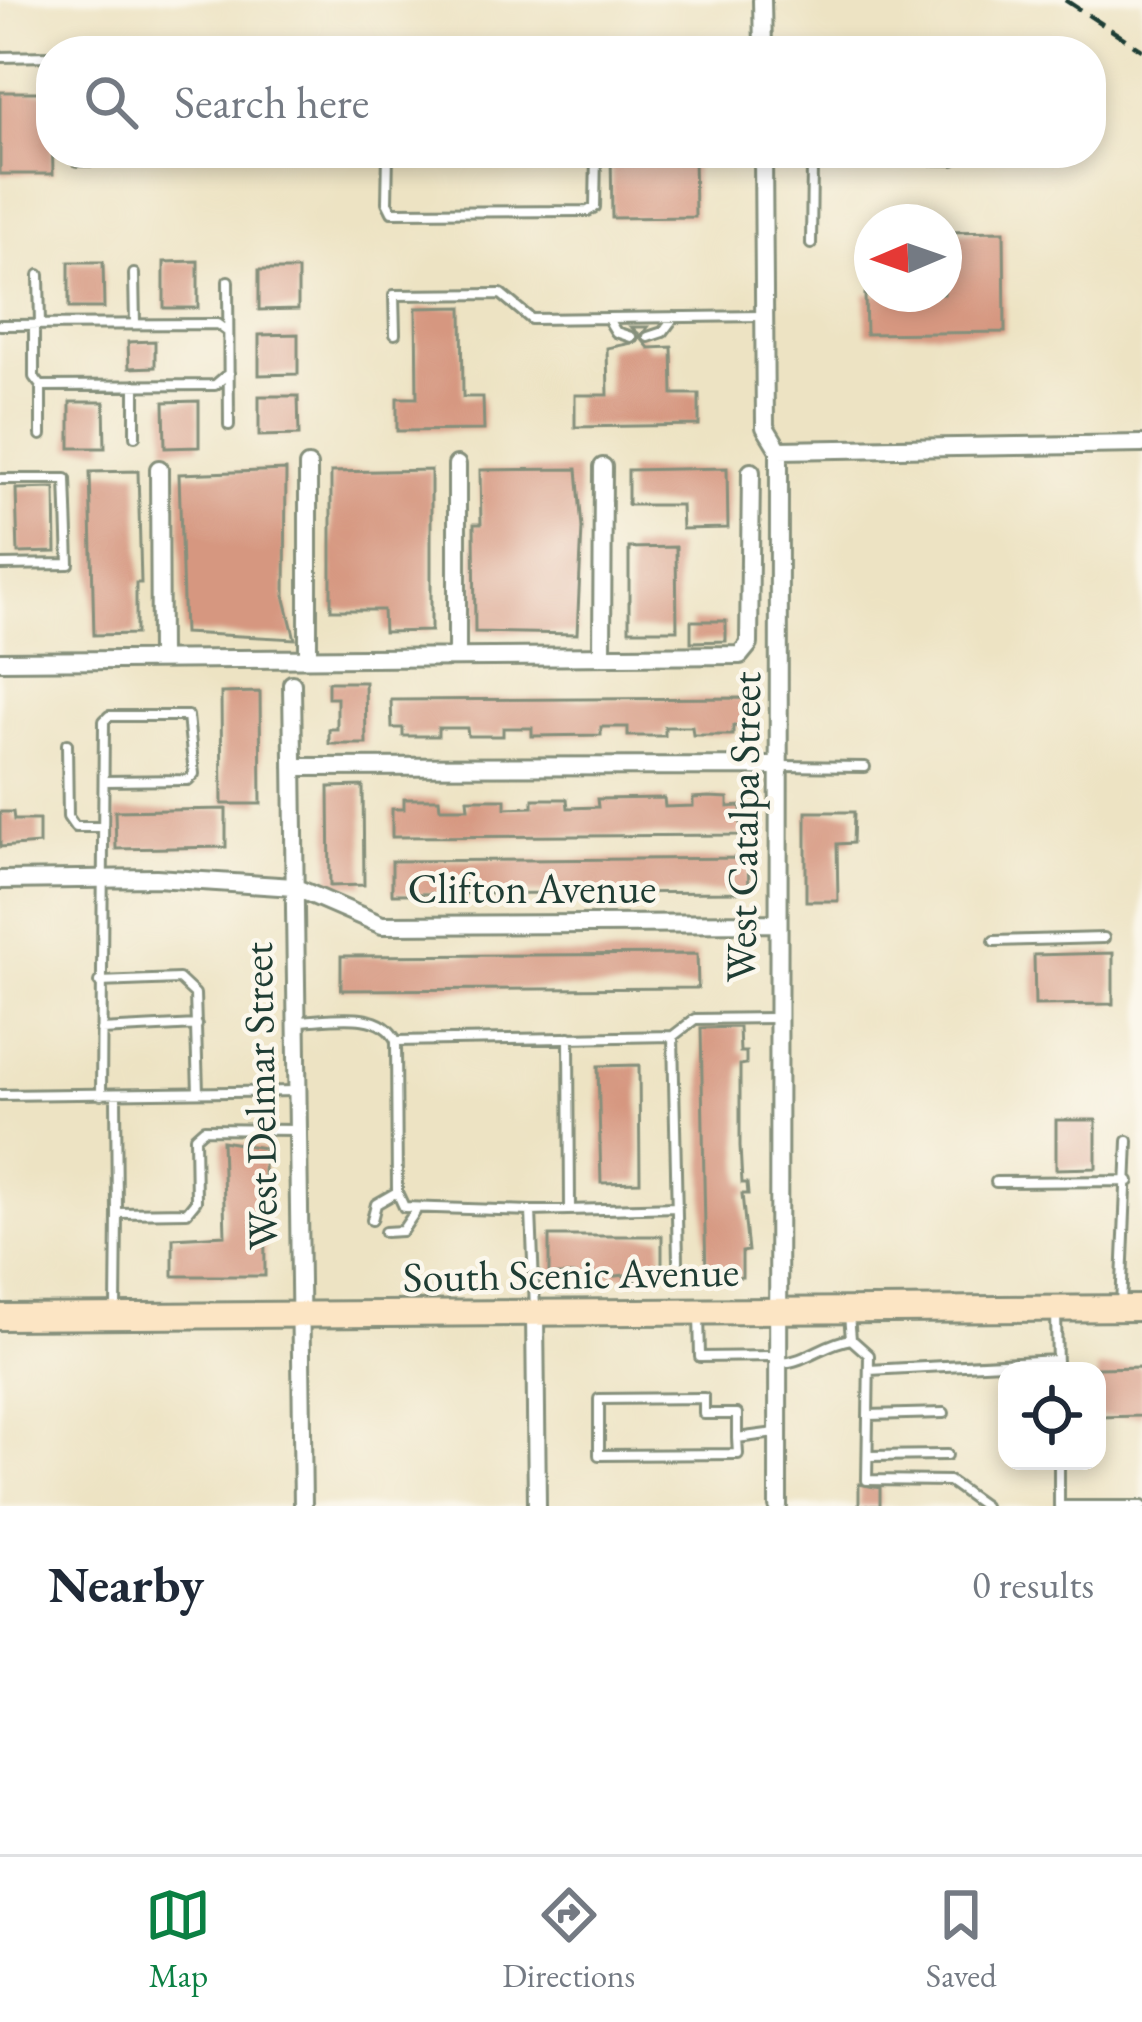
<!DOCTYPE html>
<html lang="en">
<head>
<meta charset="utf-8">
<style>
	body { margin:0; font-family:"EB Garamond",serif; background:#f6f6f7; color:#1f2937 }
	.controls { position:absolute; right:36px; bottom:36px; display:grid; overflow:hidden; border-radius:24px; box-shadow:0 6px 18px #0003 }
	.controls button { width:108px; height:108px; display:grid; place-items:center; padding:0; border:0; border-bottom:3px solid #e0e1e3; background:#fff; color:#1f2937; font:60px sans-serif }
	.compass { position:absolute; left:854px; top:204px; width:108px; height:108px; border-radius:50%; background:#fff; box-shadow:0 6px 18px #0003; rotate:268deg }
	.list { margin:0; padding:0; list-style:none }
	h2 { display:flex; justify-content:space-between; align-items:center; height:156px; margin:0; padding:0 48px; font-size:51px }
	h2 small { font-size:39px; font-weight:400; color:#747a83 }
	.icon { flex:none; width:66px; height:66px; fill:none; stroke:currentColor; stroke-width:2; stroke-linecap:round; stroke-linejoin:round }
	.map { position:relative; flex:none; width:1142px; height:1506px; overflow:hidden }
	.search { position:absolute; background:#fff; box-shadow:0 6px 18px #0003; left:36px; right:36px; top:36px; height:132px; display:flex; align-items:center; gap:30px; box-sizing:border-box; padding:0 42px; border-radius:48px; color:#747a83; font-size:45px }
	.sheet { height:348px; background:#fff }
	nav { display:flex; justify-content:space-around; align-items:center; box-sizing:border-box; height:168px; border-top:3px solid #e0e1e3; background:#fff; font-size:33px; color:#747a83 }
	nav a { display:grid; justify-items:center; gap:6px }
	nav .on { color:#0b8043 }
	.map>svg:first-child { display:block }
	.building { fill:#d69780 }
	.lines { fill:none; stroke-linecap:round; stroke-linejoin:round }
	.lane-casing { stroke:#86907c; stroke-width:14 }
	.street-casing { stroke:#86907c; stroke-width:22 }
	.secondary-casing { stroke:#86907c; stroke-width:30 }
	.lane { stroke:#fff; stroke-width:8 }
	.street { stroke:#fff; stroke-width:16 }
	.secondary { stroke:#fce5c4; stroke-width:24 }
	.rail { stroke:#1f3d34; stroke-width:4.5; stroke-dasharray:18 9; stroke-linecap:butt }
	.labels { text-anchor:middle; dominant-baseline:central; stroke-width:9; stroke-linejoin:round; paint-order:stroke }
	.street-label { font-size:42px; fill:#1f3d34; stroke:#fbf7ec }
</style>
</head>
<body>
<div class="map">
<svg width="1142" height="1506" viewBox="0 0 1142 1506">
	<rect width="100%" height="100%" fill="#fbf7ec"/>
	<filter id="ink" filterUnits="userSpaceOnUse"><feTurbulence type="fractalNoise" baseFrequency=".00833" numOctaves="2"/><feDisplacementMap in="SourceGraphic" scale="24" xChannelSelector="R" yChannelSelector="G"/><feConvolveMatrix kernelMatrix="1 2 1 2 8 2 1 2 1" color-interpolation-filters="sRGB"/></filter>
	<filter id="wash" filterUnits="userSpaceOnUse"><feTurbulence type="fractalNoise" baseFrequency=".004" numOctaves="4" result="noise"/><feDisplacementMap in="SourceGraphic" scale="48" xChannelSelector="R" yChannelSelector="G"/><feGaussianBlur stdDeviation="2.7" result="paint"/><feColorMatrix in="noise" values="0 0 0 0 0 0 0 0 0 0 0 0 0 0 0 0 0 1.4 0 .05"/><feComposite in="paint" operator="in"/></filter>
	<g filter="url(#wash)">
		<rect width="100%" height="100%" fill="#ede3c3"/>
		<g id="blocks">
			<path class="building" d="M 0,92 L 51,92 L 53,174 L 0,174 Z
				M 611,153 L 694,153 L 695,217 L 612,218 Z
				M 1004,231 L 1005,332 L 866,334 L 865,294 L 944,294 L 944,232 Z
				M 198,261 L 198,308 L 164,308 L 164,262 Z
				M 69,262 L 103,262 L 104,308 L 69,308 Z
				M 259,270 L 298,270 L 298,309 L 259,310 Z
				M 462,307 L 463,397 L 483,397 L 484,430 L 397,431 L 397,398 L 417,398 L 416,308 Z
				M 631,327 L 648,327 L 640,337 L 649,348 L 672,347 L 673,394 L 699,394 L 699,425 L 575,427 L 575,395 L 608,395 L 607,348 L 637,342 L 639,334 Z
				M 298,334 L 298,374 L 259,375 L 259,335 Z
				M 155,341 L 155,367 L 129,368 L 128,342 Z
				M 259,396 L 298,396 L 299,435 L 259,436 Z
				M 199,401 L 199,447 L 165,448 L 164,402 Z
				M 70,402 L 104,402 L 105,448 L 70,448 Z
				M 727,468 L 728,528 L 682,529 L 681,505 L 628,505 L 628,470 Z
				M 577,469 L 582,528 L 577,634 L 475,632 L 474,524 L 481,524 L 480,470 Z
				M 286,470 L 285,599 L 295,639 L 184,633 L 179,474 Z
				M 431,470 L 431,631 L 384,632 L 383,610 L 331,610 L 331,472 Z
				M 138,471 L 141,583 L 136,583 L 136,634 L 94,635 L 90,472 Z
				M 55,488 L 56,552 L 18,553 L 16,489 Z
				M 676,547 L 677,630 L 629,630 L 629,548 Z
				M 691,621 L 726,621 L 726,641 L 691,642 Z
				M 328,682 L 365,682 L 366,744 L 329,744 L 329,729 L 337,729 L 337,698 L 328,698 Z
				M 260,692 L 261,804 L 222,804 L 221,693 Z
				M 745,698 L 745,726 L 733,726 L 733,735 L 693,735 L 692,727 L 665,727 L 665,736 L 628,736 L 628,727 L 601,727 L 601,735 L 532,736 L 532,728 L 503,728 L 503,736 L 468,736 L 467,728 L 438,728 L 438,736 L 403,736 L 403,728 L 392,728 L 391,700 Z
				M 363,786 L 364,885 L 330,886 L 329,787 Z
				M 709,797 L 728,798 L 728,807 L 741,806 L 741,835 L 392,837 L 392,809 L 404,809 L 404,799 L 439,799 L 440,808 L 468,808 L 467,799 L 505,799 L 505,808 L 533,807 L 533,799 L 567,799 L 568,808 L 598,807 L 597,799 L 664,798 L 665,807 L 693,806 L 693,798 Z
				M 226,809 L 226,847 L 116,849 L 115,811 Z
				M 0,812 L 13,812 L 14,820 L 39,820 L 39,844 L 0,847 Z
				M 806,812 L 854,812 L 853,843 L 837,844 L 838,901 L 806,901 Z
				M 748,858 L 749,892 L 392,894 L 392,861 Z
				M 1113,953 L 1113,1004 L 1035,1005 L 1034,955 Z
				M 697,954 L 698,988 L 341,990 L 341,956 Z
				M 739,1027 L 740,1052 L 746,1052 L 746,1064 L 740,1065 L 740,1146 L 742,1183 L 747,1183 L 748,1194 L 742,1194 L 748,1251 L 742,1252 L 742,1277 L 706,1279 L 701,1028 Z
				M 639,1065 L 640,1182 L 601,1183 L 598,1066 Z
				M 1056,1120 L 1096,1120 L 1096,1168 L 1056,1169 Z
				M 222,1141 L 264,1148 L 265,1276 L 173,1276 L 173,1238 L 225,1235 Z
				M 549,1236 L 662,1236 L 662,1274 L 636,1274 L 636,1280 L 625,1280 L 625,1275 L 575,1281 L 575,1275 L 549,1275 Z
				M 1142,1367 L 1142,1416 L 1097,1417 L 1097,1368 Z
				M 859,1484 L 880,1488 L 880,1506 L 859,1506 Z"/>
		</g>
	</g>
	<g filter="url(#ink)">
		<use href="#blocks" fill-opacity="0" stroke="#86907c" stroke-width="3"/>
		<g class="lines">
			<g class="lane-casing">
				<path id="lane" d="M 0,57 L 51,56
					M 77,153 L 77,161 L 164,160 L 164,153
					M 388,153 L 387,202 L 392,212 L 588,211 L 595,207 L 596,153
					M 765,153 L 806,156 L 812,164 L 811,244
					M 806,156 L 953,160
					M 134,274 L 135,324
					M 39,275 L 40,325
					M 228,281 L 229,425
					M 608,319 L 616,332 L 631,337
					M 0,325 L 217,324 L 228,332
					M 34,325 L 34,377 L 41,386 L 215,385 L 229,373
					M 395,334 L 394,295 L 501,294 L 531,319 L 763,316
					M 648,337 L 663,332 L 674,317
					M 135,385 L 135,436
					M 41,386 L 41,435
					M 0,479 L 66,479 L 69,564 L 0,565
					M 67,744 L 68,817 L 75,827 L 102,827
					M 781,766 L 865,767
					M 994,941 L 1104,938
					M 99,982 L 179,979 L 195,994 L 198,1092
					M 297,1021 C 329,1020 381,1008 396,1041 L 397,1192 L 404,1207 L 531,1211
					M 101,1030 L 197,1025
					M 569,1037 L 570,1209
					M 396,1041 L 673,1036
					M 116,1094 L 117,1213
					M 0,1095 L 297,1091
					M 101,1095 L 104,721 L 109,716 L 188,716 L 194,774 L 188,780 L 104,781
					M 996,1182 L 1129,1181
					M 372,1220 L 376,1204 L 397,1192
					M 385,1232 L 402,1231 L 415,1212
					M 678,1261 L 673,1036 L 695,1019 L 775,1018
					M 1121,1307 L 1128,1141
					M 116,1309 L 117,1213 L 187,1212 L 196,1201 L 195,1137 L 204,1129 L 297,1130
					M 535,1310 L 531,1211 L 677,1207
					M 1056,1310 L 1057,1371
					M 699,1314 L 700,1357 L 775,1356
					M 849,1315 L 851,1339 L 869,1355 L 867,1480 L 949,1481 L 984,1506
					M 781,1363 C 806,1362 824,1343 851,1339
					M 869,1370 L 1057,1360
					M 868,1415 L 944,1413
					M 737,1438 L 738,1454 L 599,1455 L 599,1399 L 704,1398 L 704,1414 L 737,1414 L 737,1438 L 775,1433
					M 868,1456 L 947,1455
					M 1059,1461 L 1059,1506 L 1142,1506"/>
			</g>
			<g class="street-casing">
				<path id="street" d="M 762,0 L 763,51
					M 763,153 L 765,427 L 779,450 L 778,1506
					M 779,450 L 1142,444
					M 308,466 L 308,656
					M 159,469 L 160,658
					M 457,656 L 457,465
					M 602,656 L 603,467
					M 0,661 L 740,655 L 749,644 L 751,472
					M 292,684 L 303,1506
					M 293,767 L 779,766
					M 0,880 L 156,878 L 294,887 L 382,925 L 778,923
					M 535,1314 L 537,1506"/>
			</g>
			<g class="secondary-casing">
				<path id="secondary" d="M 0,1317 L 1142,1308"/>
			</g>
			<use href="#lane" class="lane"/>
			<use href="#street" class="street"/>
			<use href="#secondary" class="secondary"/>
			<path class="rail" d="M 1065,0 L 1142,50"/>
		</g>
	</g>
	<g class="labels">
		<g class="street-label">
			<text transform="translate(743 827) rotate(-89)">West Catalpa Street</text>
			<text x="532" y="888">Clifton Avenue</text>
			<text transform="translate(260 1096) rotate(-91)">West Delmar Street</text>
			<text transform="translate(571 1274) rotate(-1)">South Scenic Avenue</text>
		</g>
	</g>
</svg>
<div class="controls">
<button><svg class="icon" aria-label="locate" viewBox="0 0 24 24"><circle cx="12" cy="12" r="6"/><path d="M12 2v4M12 18v4M2 12h4M18 12h4"/></svg></button>
</div>
<svg class="compass" viewBox="-18 -18 36 36"><path d="M0-13l5 13h-10z" fill="#e53935"/><path d="M0 13l5-13h-10z" fill="#747a83"/></svg>
<div class="search"><svg class="icon" aria-label="search" viewBox="0 0 24 24"><circle cx="10" cy="10" r="6"/><path d="M15 15l6 6"/></svg>Search here</div>
</div>
<section class="sheet">
<h2>Nearby<small>0 results</small></h2>
<ul class="list">
</ul>
</section>
<nav>
<a class="on"><svg class="icon" aria-label="map" viewBox="0 0 24 24"><path d="M3 6l6-2 6 2 6-2v14l-6 2-6-2-6 2zM9 4v14M15 6v14"/></svg>Map</a>
<a><svg class="icon" aria-label="directions" viewBox="0 0 24 24"><path d="M12 3l9 9-9 9-9-9zM9 14v-3h6M13 9l2 2-2 2"/></svg>Directions</a>
<a><svg class="icon" aria-label="saved" viewBox="0 0 24 24"><path d="M7 4h10v16l-5-4-5 4z"/></svg>Saved</a>
</nav>
</body>
</html>
